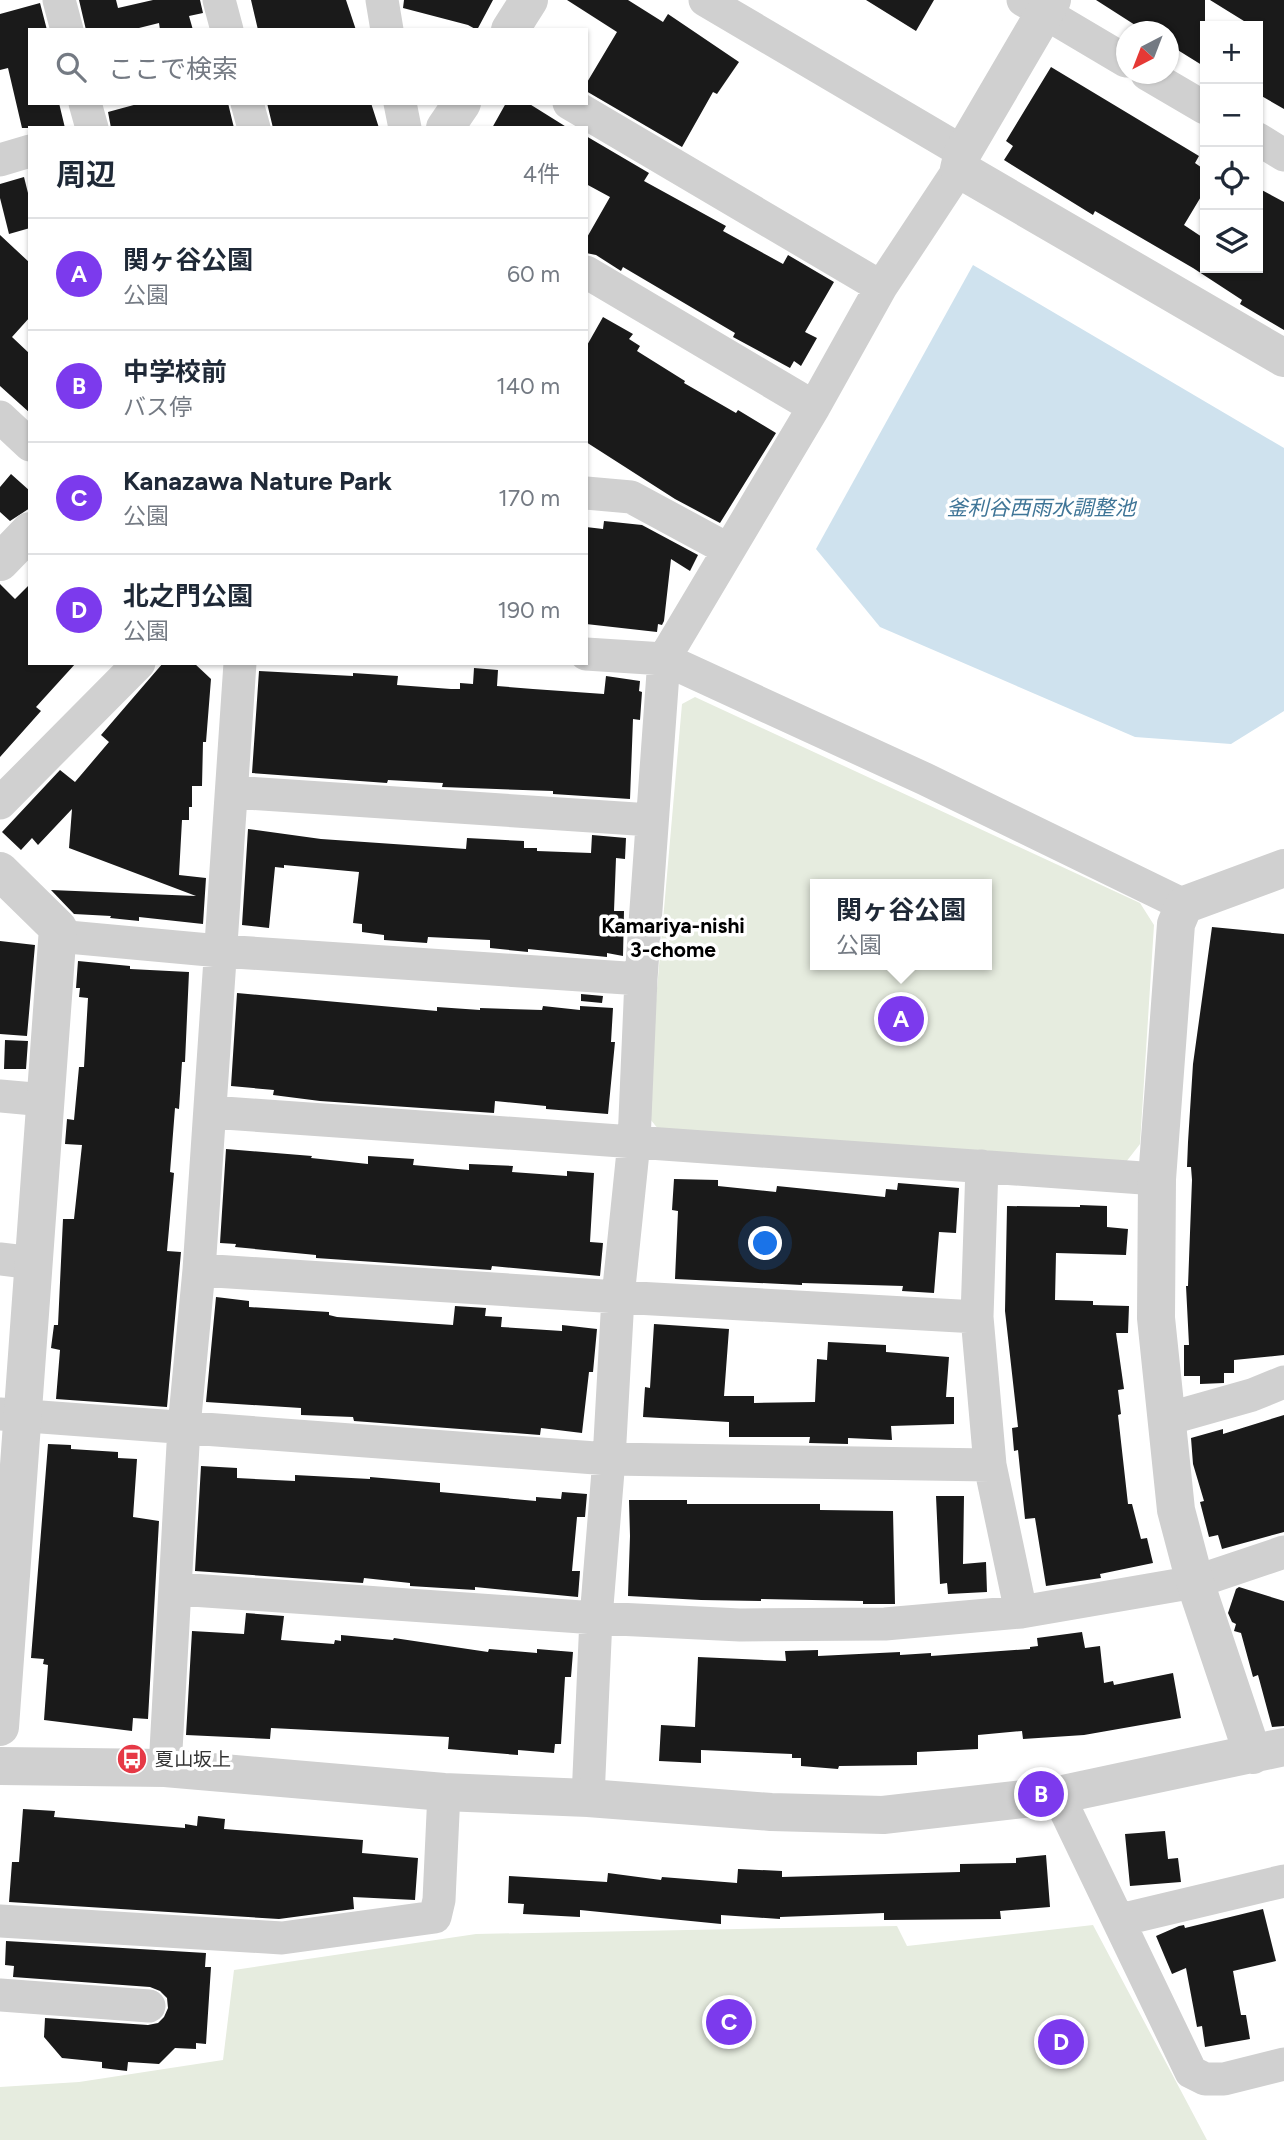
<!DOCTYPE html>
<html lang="ja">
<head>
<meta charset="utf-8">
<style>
	body { margin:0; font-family:Figtree,"Noto Sans JP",sans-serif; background:#f2f2f3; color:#1f2937 }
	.controls { position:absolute; right:21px; top:21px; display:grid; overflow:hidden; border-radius:0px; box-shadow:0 2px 5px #0004 }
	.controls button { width:63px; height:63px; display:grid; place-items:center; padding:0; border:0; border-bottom:2px solid #e0e1e3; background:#fff; color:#1f2937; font:35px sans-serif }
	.compass { position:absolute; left:1116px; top:21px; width:63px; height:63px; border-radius:50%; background:#fff; box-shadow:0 2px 5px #0004; rotate:222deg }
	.you { position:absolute; left:766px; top:1244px; width:24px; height:24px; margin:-18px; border:5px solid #fff; border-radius:50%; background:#1a73e8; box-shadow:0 0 0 10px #1a73e833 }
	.badge { display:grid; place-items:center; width:46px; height:46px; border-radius:50%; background:#7c3aed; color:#fff; font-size:23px; font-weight:700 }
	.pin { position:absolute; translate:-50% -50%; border:4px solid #fff; box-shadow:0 2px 7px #0006 }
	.popup { position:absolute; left:810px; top:879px; width:182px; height:91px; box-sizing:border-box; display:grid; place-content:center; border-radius:0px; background:#fff; filter:drop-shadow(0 2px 5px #0005); font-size:23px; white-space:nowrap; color:#747a83 }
	.popup b { font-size:26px; color:#1f2937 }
	.popup::after { content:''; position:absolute; left:50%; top:100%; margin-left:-14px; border:14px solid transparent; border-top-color:#fff }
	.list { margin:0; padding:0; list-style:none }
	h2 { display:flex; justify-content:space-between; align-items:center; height:91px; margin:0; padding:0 28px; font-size:30px }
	h2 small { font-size:23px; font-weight:400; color:#747a83 }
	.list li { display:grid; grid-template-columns:46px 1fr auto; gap:21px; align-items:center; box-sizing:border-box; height:112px; padding:0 28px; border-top:2px solid #e0e1e3 }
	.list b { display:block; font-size:26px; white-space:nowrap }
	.list p { margin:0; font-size:23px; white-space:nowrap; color:#747a83 }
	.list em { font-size:23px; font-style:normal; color:#747a83 }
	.icon { flex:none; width:38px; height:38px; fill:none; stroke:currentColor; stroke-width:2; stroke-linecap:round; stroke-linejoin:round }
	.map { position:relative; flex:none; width:1284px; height:2140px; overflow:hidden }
	.search { position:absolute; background:#fff; box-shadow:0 2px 5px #0004; left:28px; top:28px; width:560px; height:77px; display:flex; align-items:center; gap:18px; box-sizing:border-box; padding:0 24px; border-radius:0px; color:#747a83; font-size:26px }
	.panel { position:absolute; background:#fff; box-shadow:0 2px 5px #0004; left:28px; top:126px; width:560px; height:539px; border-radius:0px }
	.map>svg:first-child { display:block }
	.green { fill:#e6ecdf; fill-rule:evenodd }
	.water { fill:#cfe2ee }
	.building { fill:#1a1a1a }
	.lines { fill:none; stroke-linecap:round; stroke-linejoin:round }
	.minor { stroke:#d0d0d0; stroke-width:33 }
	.tertiary { stroke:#d0d0d0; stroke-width:38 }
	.labels { text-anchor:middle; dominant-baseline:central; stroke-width:7; stroke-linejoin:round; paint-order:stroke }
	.poi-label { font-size:19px; fill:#333; stroke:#fff; text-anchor:start }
	.water-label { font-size:21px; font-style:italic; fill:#3f7597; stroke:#fff }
	.neighbourhood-label { font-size:21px; font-weight:bold; fill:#000; stroke:#fff }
</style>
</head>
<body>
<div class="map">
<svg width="1284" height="2140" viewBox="0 0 1284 2140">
	<rect width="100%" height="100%" fill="#fff"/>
	<path class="green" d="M 695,697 L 1140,903 L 1154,925 L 1140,1144 L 1126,1162 L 663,1135 L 646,1114 L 682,704 ZM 815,884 L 987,884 L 987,965 L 815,965 Z
		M 1093,1925 L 1207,2140 L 0,2140 L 0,2087 L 79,2082 L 223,2060 L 234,1970 L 476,1934 L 897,1926 L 907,1946 Z"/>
	<path class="water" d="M 973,265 L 1284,448 L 1284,711 L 1231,744 L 1135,737 L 880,627 L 816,549 Z"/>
	<path class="building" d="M 79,0 L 116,0 L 118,8 L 153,0 L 200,0 L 203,13 L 189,16 L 193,30 L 160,30 L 159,23 L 139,28 L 139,30 L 86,30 Z
		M 251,0 L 346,0 L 356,30 L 258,30 Z
		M 404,0 L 493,0 L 477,30 L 468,25 L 403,8 Z
		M 567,0 L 628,0 L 663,22 L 668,14 L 739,62 L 717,94 L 713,92 L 682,147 L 586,91 L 586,84 L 617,32 Z
		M 866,0 L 934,0 L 916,31 Z
		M 1096,0 L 1205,0 L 1205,67 L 1168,44 L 1168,32 L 1146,32 Z
		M 1210,0 L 1284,0 L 1284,109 L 1258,94 L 1258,26 L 1252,26 Z
		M 40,3 L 47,30 L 30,30 L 30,103 L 59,103 L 65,128 L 22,128 L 8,68 L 0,70 L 0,14 Z
		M 1051,67 L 1199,156 L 1195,163 L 1205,170 L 1205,190 L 1184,225 L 1205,239 L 1205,268 L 1258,268 L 1258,188 L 1284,202 L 1284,330 L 1240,304 L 1242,300 L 1193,268 L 1095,211 L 1093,215 L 1004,160 L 1013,146 L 1006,141 Z
		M 141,103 L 228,103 L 234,128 L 111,128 L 108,112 Z
		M 267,103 L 371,103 L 379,128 L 273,128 Z
		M 506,103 L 528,103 L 568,128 L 492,128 Z
		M 586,136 L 649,173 L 644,181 L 726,226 L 723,231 L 783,264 L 788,255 L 834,282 L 805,332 L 817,338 L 801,366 L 794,361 L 790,368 L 733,337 L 735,333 L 623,267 L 621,271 L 596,255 L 586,253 L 586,239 L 610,197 L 586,184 Z
		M 24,177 L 30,201 L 30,228 L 9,234 L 0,198 L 0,184 Z
		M 0,235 L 30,263 L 30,317 L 12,337 L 30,354 L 30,413 L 0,386 Z
		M 603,317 L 633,334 L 629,339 L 640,346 L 637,351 L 685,381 L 684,383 L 736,413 L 738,410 L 776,433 L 720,523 L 675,499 L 586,442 L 586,347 Z
		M 11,474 L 30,491 L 30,508 L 10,521 L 0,512 L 0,487 Z
		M 604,521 L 642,525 L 698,555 L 690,571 L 671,559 L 664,621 L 662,625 L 658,624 L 657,632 L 586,624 L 586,527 L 603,529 Z
		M 0,584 L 15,599 L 30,584 L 30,663 L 76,663 L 36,707 L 41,711 L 0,757 Z
		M 163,663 L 194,663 L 211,679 L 206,742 L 203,742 L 202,786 L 192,786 L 192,807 L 189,807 L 189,820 L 182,820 L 179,875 L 206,878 L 203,924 L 139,917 L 139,921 L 110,918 L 111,916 L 74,914 L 51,890 L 196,896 L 69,848 L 72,809 L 38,845 L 32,838 L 21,850 L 2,832 L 60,770 L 75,782 L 109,742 L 101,735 Z
		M 474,668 L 498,670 L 497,686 L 533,689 L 604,694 L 606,676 L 640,681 L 639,691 L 642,692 L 640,720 L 633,719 L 630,799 L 553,794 L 553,791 L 442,787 L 443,783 L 388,780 L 387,783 L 252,773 L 259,671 L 353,676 L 353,673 L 398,676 L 397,685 L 451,689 L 460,689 L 460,683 L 473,684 Z
		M 248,829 L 321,839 L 466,849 L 467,838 L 524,841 L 524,848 L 537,848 L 537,851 L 591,853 L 592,835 L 626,838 L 625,859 L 616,858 L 614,911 L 624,911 L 623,956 L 607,953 L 607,957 L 528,949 L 528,952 L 490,948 L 490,940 L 428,937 L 427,943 L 384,940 L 384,935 L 362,932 L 362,924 L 353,923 L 359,872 L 284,865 L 284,868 L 275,867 L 269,928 L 242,925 Z
		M 1212,927 L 1284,934 L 1284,1355 L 1234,1360 L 1234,1373 L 1224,1373 L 1224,1383 L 1200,1384 L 1200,1376 L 1184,1376 L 1184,1345 L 1189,1345 L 1186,1286 L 1188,1286 L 1192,1180 L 1191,1167 L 1187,1167 L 1188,1142 L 1193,1064 Z
		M 0,941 L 35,945 L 27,1036 L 0,1034 Z
		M 78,961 L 130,966 L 130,969 L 189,972 L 185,1062 L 182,1062 L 179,1109 L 175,1108 L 170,1172 L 174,1173 L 167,1251 L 181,1252 L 167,1407 L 56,1399 L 60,1350 L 51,1348 L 54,1325 L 58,1325 L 63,1219 L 74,1219 L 82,1145 L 65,1144 L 67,1119 L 74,1120 L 79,1067 L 84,1067 L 88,998 L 79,997 L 80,988 L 76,988 Z
		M 237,993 L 437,1011 L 437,1007 L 480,1010 L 480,1008 L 542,1010 L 543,1006 L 580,1010 L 580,1006 L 613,1008 L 611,1042 L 615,1042 L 608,1114 L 546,1109 L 546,1106 L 495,1101 L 494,1113 L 320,1101 L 273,1095 L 274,1090 L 231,1086 Z
		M 581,994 L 603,996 L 602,1003 L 581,1001 Z
		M 5,1040 L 28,1041 L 26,1069 L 4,1069 Z
		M 226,1149 L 312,1156 L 311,1158 L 368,1164 L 368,1156 L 414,1159 L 413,1165 L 469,1170 L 469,1164 L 513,1166 L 512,1172 L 567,1176 L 567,1171 L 594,1173 L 590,1242 L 603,1243 L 600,1276 L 492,1266 L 491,1270 L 316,1258 L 316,1255 L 235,1247 L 236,1244 L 220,1243 Z
		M 674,1179 L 718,1180 L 718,1186 L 776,1192 L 777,1186 L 885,1197 L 886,1189 L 897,1190 L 898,1183 L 959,1188 L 956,1233 L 939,1232 L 934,1293 L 902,1291 L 903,1286 L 802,1283 L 802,1285 L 675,1279 L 678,1211 L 672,1210 Z
		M 1080,1205 L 1107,1206 L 1107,1227 L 1128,1229 L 1126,1255 L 1056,1253 L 1055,1300 L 1093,1301 L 1093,1305 L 1129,1306 L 1128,1333 L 1116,1333 L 1124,1389 L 1118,1390 L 1121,1414 L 1118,1415 L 1128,1504 L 1132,1504 L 1141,1539 L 1147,1538 L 1153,1563 L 1100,1574 L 1101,1578 L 1046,1586 L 1035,1518 L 1025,1519 L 1018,1450 L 1014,1451 L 1012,1428 L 1018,1427 L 1005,1311 L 1007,1206 L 1080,1207 Z
		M 216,1297 L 249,1301 L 249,1307 L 329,1312 L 329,1315 L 337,1317 L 453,1325 L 455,1306 L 486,1308 L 485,1316 L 502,1317 L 501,1327 L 562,1331 L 562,1325 L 597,1329 L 593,1372 L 589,1372 L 582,1433 L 541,1428 L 540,1435 L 354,1421 L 353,1417 L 301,1415 L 301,1408 L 206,1402 Z
		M 654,1324 L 729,1329 L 724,1396 L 754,1396 L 754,1403 L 815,1402 L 817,1359 L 827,1360 L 828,1342 L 886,1345 L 886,1352 L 949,1357 L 946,1397 L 954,1397 L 954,1424 L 891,1426 L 892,1440 L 848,1438 L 848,1444 L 809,1443 L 810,1437 L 729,1437 L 729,1422 L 643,1417 L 645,1387 L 650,1388 Z
		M 1284,1415 L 1284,1532 L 1222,1549 L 1218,1535 L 1209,1537 L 1200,1502 L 1204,1501 L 1193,1464 L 1191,1438 L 1223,1429 L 1223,1434 Z
		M 48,1444 L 71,1445 L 71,1449 L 118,1452 L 118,1458 L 137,1459 L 133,1517 L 159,1521 L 148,1719 L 133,1718 L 132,1731 L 44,1720 L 48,1665 L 43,1664 L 44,1659 L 31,1658 Z
		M 201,1466 L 237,1468 L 237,1478 L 295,1481 L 295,1475 L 370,1479 L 370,1477 L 440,1483 L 440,1492 L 536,1501 L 536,1497 L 561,1499 L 562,1492 L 587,1494 L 585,1517 L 577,1517 L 572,1571 L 580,1571 L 578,1597 L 475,1587 L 475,1590 L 410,1586 L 410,1583 L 364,1578 L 363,1583 L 195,1571 Z
		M 936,1496 L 964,1496 L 963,1564 L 986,1562 L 987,1592 L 948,1594 L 947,1583 L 940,1584 Z
		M 629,1500 L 687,1500 L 687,1504 L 820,1504 L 820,1510 L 893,1511 L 895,1604 L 863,1604 L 863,1601 L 761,1599 L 761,1601 L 701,1600 L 628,1596 L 630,1536 Z
		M 1239,1587 L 1284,1601 L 1284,1726 L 1272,1727 L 1258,1675 L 1253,1677 L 1241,1633 L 1234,1631 L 1236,1624 L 1232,1622 L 1228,1613 L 1236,1589 Z
		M 246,1613 L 284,1616 L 281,1640 L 334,1644 L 335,1640 L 341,1641 L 341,1635 L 393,1640 L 394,1638 L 488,1652 L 489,1649 L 537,1653 L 537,1649 L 573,1652 L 571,1677 L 565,1677 L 561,1744 L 555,1744 L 554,1753 L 518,1750 L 518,1755 L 448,1749 L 449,1737 L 271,1728 L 270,1739 L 186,1735 L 192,1631 L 244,1634 Z
		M 1082,1632 L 1085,1648 L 1100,1646 L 1104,1683 L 1113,1681 L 1114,1685 L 1173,1673 L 1181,1718 L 1084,1735 L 1023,1739 L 1022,1731 L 978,1735 L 978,1749 L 917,1752 L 917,1765 L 839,1766 L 838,1769 L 801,1766 L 801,1758 L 792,1758 L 792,1754 L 701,1750 L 701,1763 L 659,1761 L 661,1725 L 695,1727 L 698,1657 L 786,1661 L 785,1651 L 818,1650 L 818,1656 L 900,1652 L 900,1655 L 931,1653 L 931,1656 L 1030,1649 L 1030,1647 L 1038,1646 L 1037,1638 Z
		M 23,1809 L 55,1811 L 54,1817 L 185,1828 L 185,1824 L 197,1826 L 198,1816 L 225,1819 L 224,1829 L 363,1840 L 362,1853 L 418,1858 L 415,1900 L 353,1897 L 354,1909 L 279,1919 L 9,1902 L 12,1862 L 19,1862 Z
		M 1165,1831 L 1168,1859 L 1178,1858 L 1181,1882 L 1130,1886 L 1125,1834 Z
		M 1046,1855 L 1050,1907 L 1000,1911 L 1001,1919 L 884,1920 L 884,1913 L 780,1917 L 780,1919 L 721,1915 L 721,1924 L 580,1910 L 580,1917 L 523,1914 L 524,1904 L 508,1903 L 509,1876 L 607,1882 L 608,1873 L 661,1880 L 662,1877 L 737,1883 L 738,1869 L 782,1871 L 782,1877 L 960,1872 L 960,1864 L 1016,1863 L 1016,1858 Z
		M 1263,1909 L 1276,1961 L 1233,1971 L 1241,2015 L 1246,2015 L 1250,2039 L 1205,2047 L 1202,2026 L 1197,2027 L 1186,1968 L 1172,1974 L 1156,1936 L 1179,1926 L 1184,1925 L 1185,1928 Z
		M 6,1941 L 206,1953 L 205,1967 L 211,1967 L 206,2044 L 196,2043 L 196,2049 L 175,2048 L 159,2064 L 128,2062 L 127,2071 L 102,2068 L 102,2062 L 62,2058 L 44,2037 L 45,2018 L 148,2025 L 158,2023 L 164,2017 L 168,2008 L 167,1998 L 160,1991 L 150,1987 L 13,1977 L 14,1966 L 5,1965 Z"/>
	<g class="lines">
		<path class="minor" d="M 59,0 L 67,30
			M 219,0 L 227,30
			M 382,0 L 387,30
			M 705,0 L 963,152
			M 1023,0 L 1126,61
			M 1147,74 L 1205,108
			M 85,103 L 92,128
			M 247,103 L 254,128
			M 400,103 L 405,128
			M 569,103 L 881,287
			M 1258,139 L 1284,155
			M 0,160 L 30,151
			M 586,272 L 814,407
			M 0,417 L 30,445
			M 586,493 L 631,497 L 729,550
			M 586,654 L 664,659 L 925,779 L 1184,905
			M 232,792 L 651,820
			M 0,803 L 139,663
			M 57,936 L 220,951 L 641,979
			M 0,1096 L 45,1100
			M 210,1112 L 1157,1179
			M 982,1166 L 977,1317 L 990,1465 L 1021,1612
			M 0,1259 L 34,1263
			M 199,1270 L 618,1297 L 977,1317
			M 0,1414 L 609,1459 L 990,1465
			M 1167,1419 L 1252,1395 L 1284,1382
			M 177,1589 L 596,1618 L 740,1625 L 885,1624 L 1021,1612 L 1195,1582 L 1284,1552
			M 165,1768 L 184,1427 L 199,1270 L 240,663
			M 1058,1795 L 1191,2072 L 1205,2079 L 1224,2079 L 1284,2064
			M 588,1798 L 596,1618 L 609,1459 L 618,1297 L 634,1142 L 641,979 L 664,659 L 814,407 L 881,287 L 959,169
			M 1120,1920 L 1284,1881
			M 0,1921 L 282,1938 L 435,1917 L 439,1900 L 444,1792
			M 0,1995 L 149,2006"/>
		<path class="tertiary" d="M 1052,0 L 963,152 L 959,169 L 1284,358
			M 510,30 L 529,0
			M 445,128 L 462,103
			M 0,562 L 30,531
			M 0,871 L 58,928 L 0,1727
			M 1253,1755 L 1195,1582 L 1176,1510 L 1156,1318 L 1157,1179 L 1176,924 L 1184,905 L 1284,868
			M 0,1766 L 165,1768 L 444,1792 L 588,1798 L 771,1812 L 883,1815 L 1058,1795 L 1284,1747"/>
	</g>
	<defs>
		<g id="bus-disc" transform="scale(1.575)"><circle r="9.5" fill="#e63946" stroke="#fff"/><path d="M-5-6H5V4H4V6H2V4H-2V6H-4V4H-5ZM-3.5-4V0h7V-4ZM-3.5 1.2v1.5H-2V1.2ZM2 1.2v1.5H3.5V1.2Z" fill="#fff"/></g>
	</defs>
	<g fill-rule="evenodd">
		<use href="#bus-disc" x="132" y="1759"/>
	</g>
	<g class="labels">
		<g class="poi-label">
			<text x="155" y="1759">夏山坂上</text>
		</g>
		<g class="water-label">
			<text x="1041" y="507">釜利谷西雨水調整池</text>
		</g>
		<g class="neighbourhood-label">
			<text x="673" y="925">Kamariya-nishi<tspan x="673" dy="24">3-chome</tspan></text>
		</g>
	</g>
</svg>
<div class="controls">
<button>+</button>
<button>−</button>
<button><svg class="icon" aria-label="locate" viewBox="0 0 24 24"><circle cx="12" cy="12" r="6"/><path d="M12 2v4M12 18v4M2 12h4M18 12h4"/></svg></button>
<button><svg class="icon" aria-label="layers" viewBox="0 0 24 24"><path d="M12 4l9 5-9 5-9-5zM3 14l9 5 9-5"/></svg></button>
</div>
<svg class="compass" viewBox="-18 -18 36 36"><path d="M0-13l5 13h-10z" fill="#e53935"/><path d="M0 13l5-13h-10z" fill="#747a83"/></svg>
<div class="you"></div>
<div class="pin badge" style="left:901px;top:1019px">A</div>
<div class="popup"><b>関ヶ谷公園</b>公園</div>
<div class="pin badge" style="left:1041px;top:1794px">B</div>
<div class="pin badge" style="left:729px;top:2022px">C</div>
<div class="pin badge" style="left:1061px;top:2042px">D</div>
<div class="search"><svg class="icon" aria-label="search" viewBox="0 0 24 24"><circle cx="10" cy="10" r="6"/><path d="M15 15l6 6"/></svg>ここで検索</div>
<section class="panel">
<h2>周辺<small>4件</small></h2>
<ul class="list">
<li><span class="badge">A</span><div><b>関ヶ谷公園</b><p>公園</p></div><em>60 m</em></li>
<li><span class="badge">B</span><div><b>中学校前</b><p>バス停</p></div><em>140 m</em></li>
<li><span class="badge">C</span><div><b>Kanazawa Nature Park</b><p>公園</p></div><em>170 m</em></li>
<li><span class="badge">D</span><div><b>北之門公園</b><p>公園</p></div><em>190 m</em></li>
</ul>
</section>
</div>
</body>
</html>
